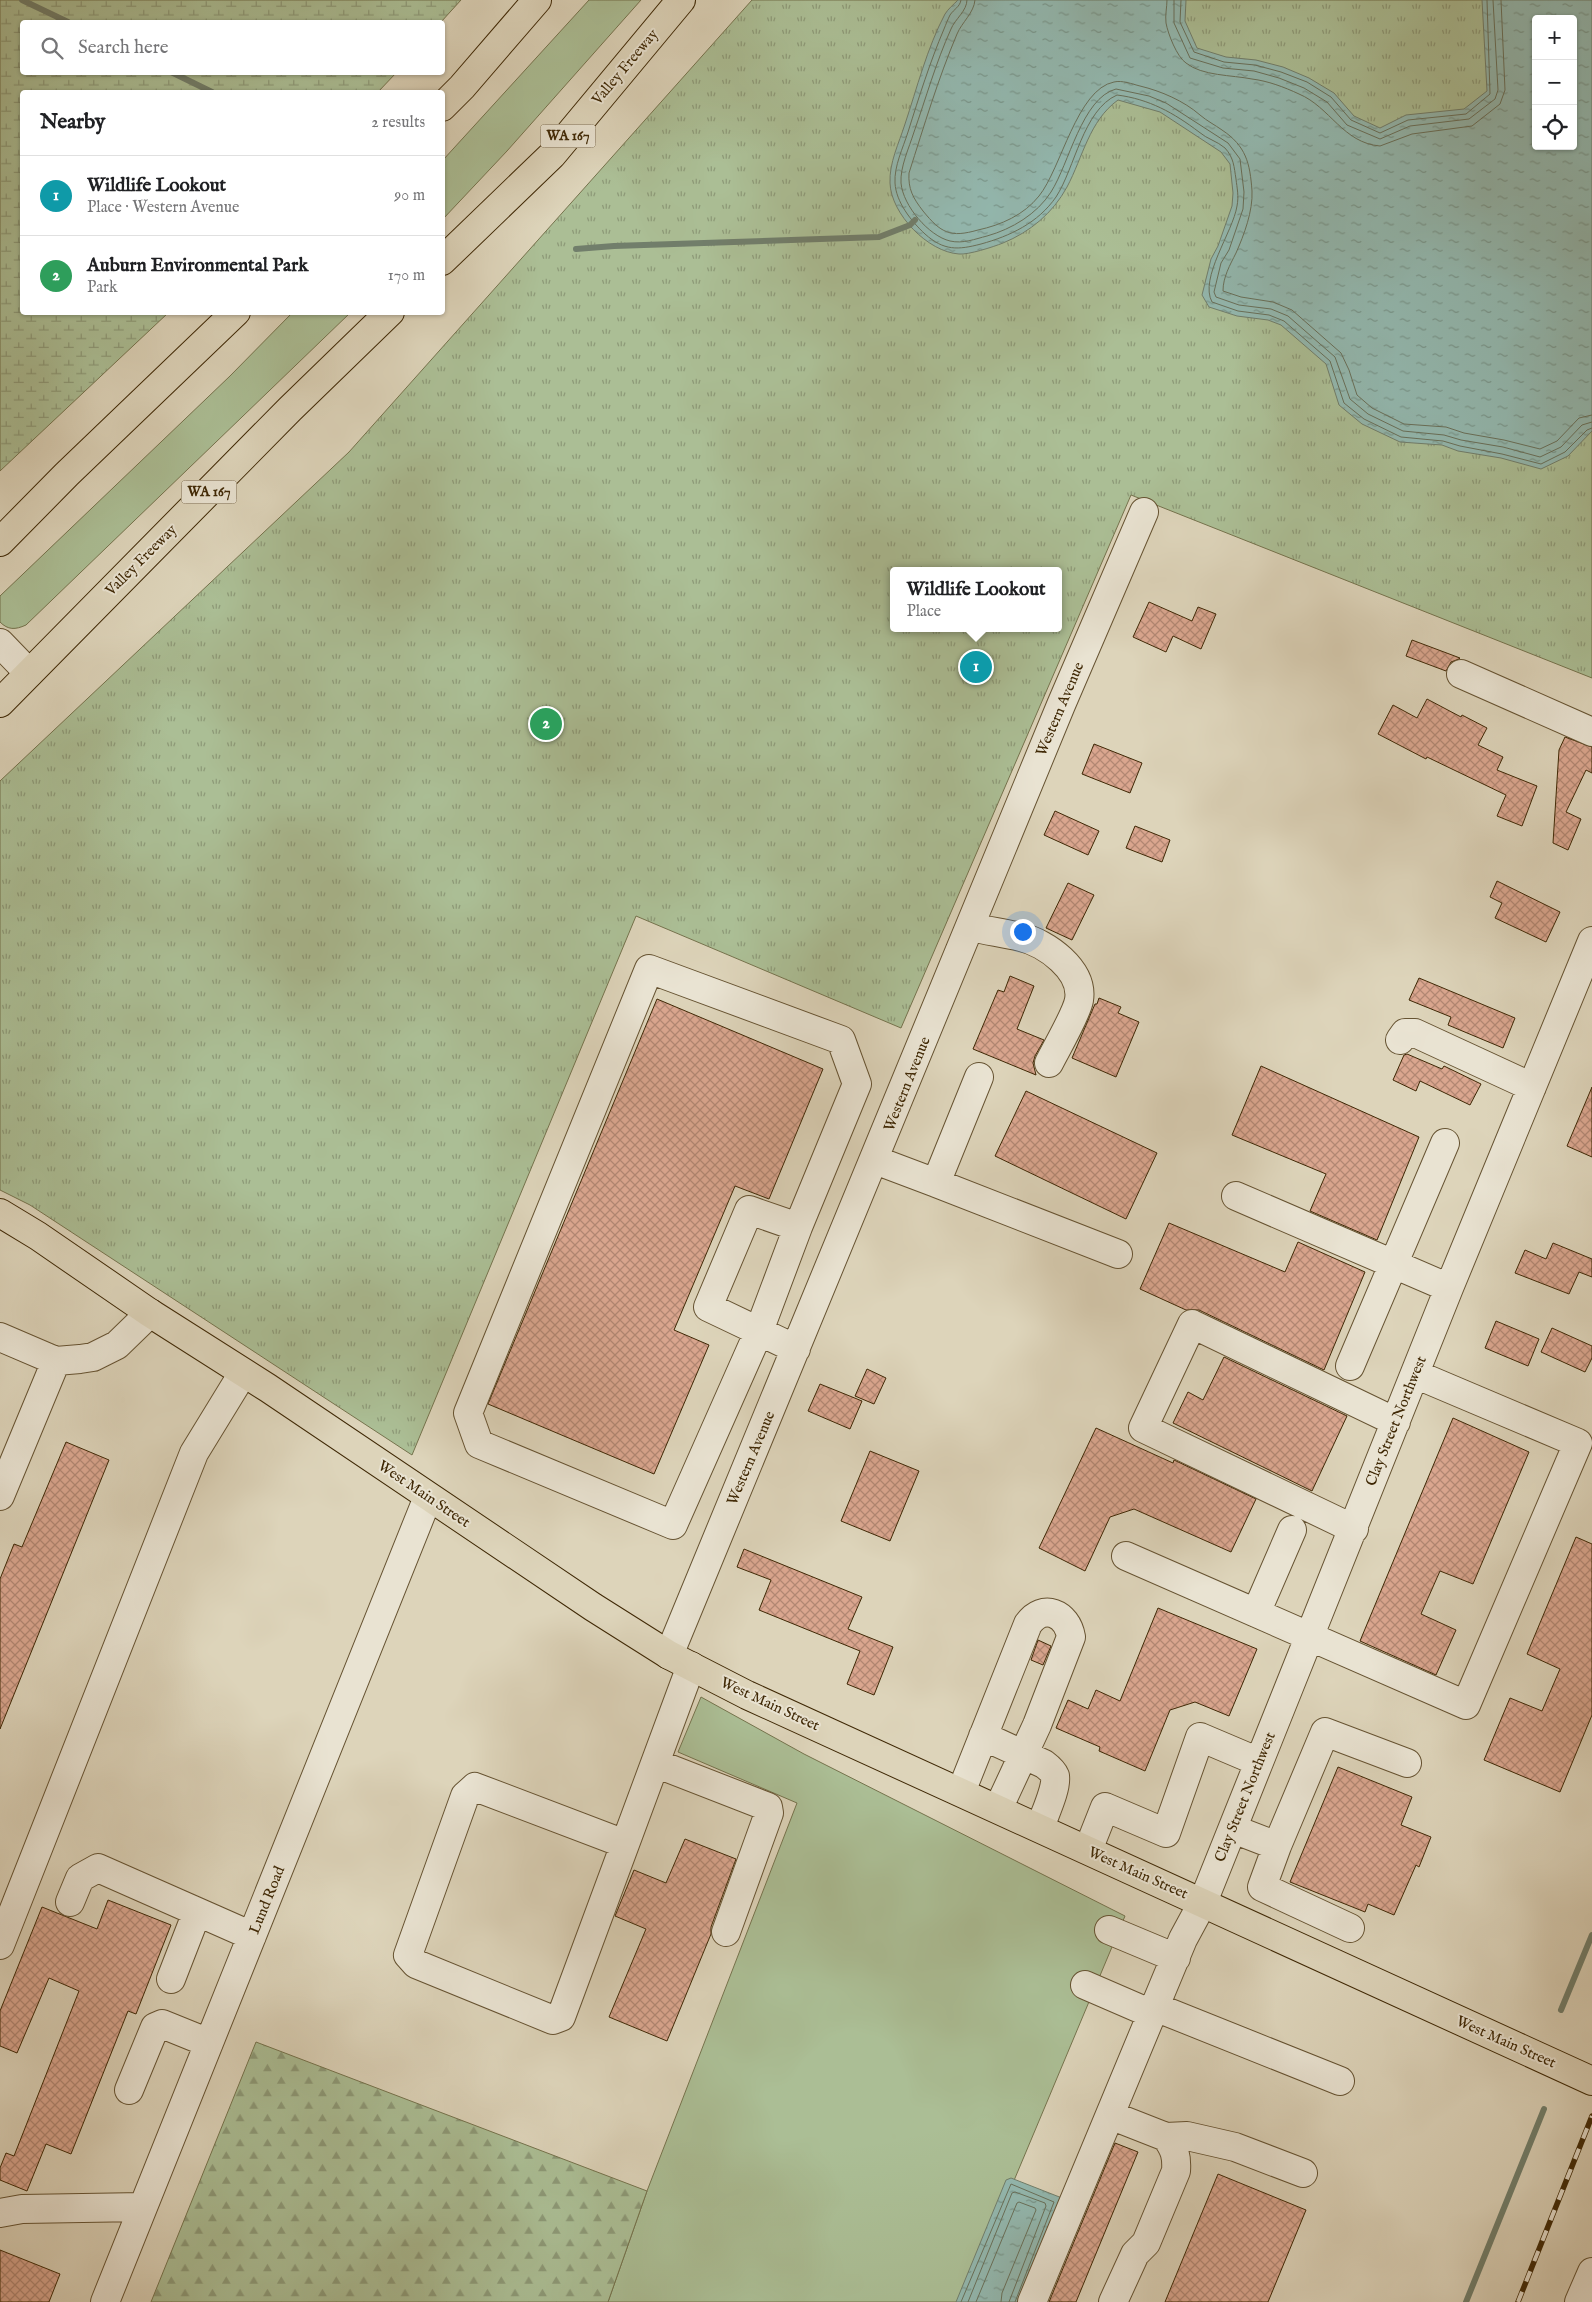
<!DOCTYPE html>
<html lang="en">
<head>
<meta charset="utf-8">
<style>
	body { margin:0; font-family:"IM FELL English",serif; background:#f6f6f6; color:#202124 }
	.controls { position:absolute; right:15px; top:15px; display:grid; overflow:hidden; border-radius:5px; box-shadow:0 1px 4px #0004 }
	.controls button { width:45px; height:45px; display:grid; place-items:center; padding:0; border:0; border-bottom:1px solid #e0e0e0; background:#fff; color:#202124; font:25px sans-serif }
	.you { position:absolute; left:1022px; top:931px; width:18px; height:18px; margin:-12px; border:4px solid #fff; border-radius:50%; background:#1a73e8; box-shadow:0 0 0 8px #1a73e833 }
	.badge { display:grid; place-items:center; width:32px; height:32px; border-radius:50%; background:#111827; color:#fff; font-size:16px; font-weight:700 }
	.pin { position:absolute; translate:-50% -50%; border:2px solid #fff; box-shadow:0 1px 5px #0006 }
	.popup { position:absolute; left:890px; top:567px; width:172px; height:65px; box-sizing:border-box; display:grid; place-content:center; border-radius:5px; background:#fff; filter:drop-shadow(0 1px 4px #0005); font-size:16px; white-space:nowrap; color:#757577 }
	.popup b { font-size:19px; color:#202124 }
	.popup::after { content:''; position:absolute; left:50%; top:100%; margin-left:-10px; border:10px solid transparent; border-top-color:#fff }
	.list { margin:0; padding:0; list-style:none }
	h2 { display:flex; justify-content:space-between; align-items:center; height:65px; margin:0; padding:0 20px; font-size:21px }
	h2 small { font-size:16px; font-weight:400; color:#757577 }
	.list li { display:grid; grid-template-columns:32px 1fr auto; gap:15px; align-items:center; box-sizing:border-box; height:80px; padding:0 20px; border-top:1px solid #e0e0e0 }
	.list b { display:block; font-size:19px; white-space:nowrap }
	.list p { margin:0; font-size:16px; white-space:nowrap; color:#757577 }
	.list em { font-size:16px; font-style:normal; color:#757577 }
	.icon { flex:none; width:28px; height:28px; fill:none; stroke:currentColor; stroke-width:2; stroke-linecap:round; stroke-linejoin:round }
	.map { position:relative; flex:none; width:1592px; height:2302px; overflow:hidden }
	.search { position:absolute; background:#fff; box-shadow:0 1px 4px #0004; left:20px; top:20px; width:425px; height:55px; display:flex; align-items:center; gap:12px; box-sizing:border-box; padding:0 18px; border-radius:5px; color:#757577; font-size:19px }
	.panel { position:absolute; background:#fff; box-shadow:0 1px 4px #0004; left:20px; top:90px; width:425px; height:225px; border-radius:5px }
	.map>svg:first-child { display:block }
	.grass { fill:#abbe95; stroke:#75734d }
	.forest { fill:url(#forest-firs); stroke:#75734d }
	.wetland { fill:url(#wetland-marsh); stroke:#75734d }
	.park { fill:url(#park-tufts); stroke:#75734d; fill-rule:evenodd }
	.water { fill:url(#water-ripples); stroke:#717e6b; fill-rule:evenodd }
	.lines { fill:none; stroke-linecap:round; stroke-linejoin:round }
	.shore { stroke:#69705a; stroke-width:1 }
	.stream { stroke:#717e6b; stroke-width:6 }
	.building { fill:url(#building-cross-hatch); stroke:#3f2805 }
	.minor-casing { stroke:#665332; stroke-width:30 }
	.major-casing { stroke:#3f2805; stroke-width:30 }
	.highway-casing { stroke:#3f2805; stroke-width:30 }
	.minor { stroke:#e9e3d2; stroke-width:28 }
	.major { stroke:#ddd4ba; stroke-width:28 }
	.highway { stroke:#ddd4ba; stroke-width:28 }
	.rail-casing { stroke:#3f2805; stroke-width:5.5 }
	.rail { stroke:#e9e3d2; stroke-width:4; stroke-dasharray:11; stroke-linecap:butt }
	.labels { text-anchor:middle; dominant-baseline:central; stroke-width:4; stroke-linejoin:round; paint-order:stroke }
	.shield { fill:#e9e3d2; stroke:#726042; stroke-width:1 }
	.shield-label { font-size:14px; font-weight:bold; fill:#3f2805 }
	.street-label { font-size:15px; fill:#3f2805; stroke:#e9e3d2 }
</style>
</head>
<body>
<div class="map">
<svg width="1592" height="2302" viewBox="0 0 1592 2302">
	<defs>
		<pattern id="forest-firs" width="22" height="20" patternUnits="userSpaceOnUse" patternTransform="scale(1.25)"><rect width="22" height="20" fill="#abbe95"/><path d="M5 1l3.5 6h-7zM16 11l3.5 6h-7z" fill="#8d9a78"/></pattern>
		<pattern id="wetland-marsh" width="20" height="14" patternUnits="userSpaceOnUse" patternTransform="scale(1.25)"><rect width="20" height="14" fill="#abbe95"/><path d="M1 5h8M5 5V1M11 12h8M15 12V8" fill="none" stroke="#8d9a78"/></pattern>
		<pattern id="park-tufts" width="24" height="20" patternUnits="userSpaceOnUse" patternTransform="scale(1.25)"><rect width="24" height="20" fill="#abbe95"/><path d="M3 7l-1-3M5 7V3M7 7l1-3M15 17l-1-3M17 17v-4M19 17l1-3" fill="none" stroke="#8d9a78"/></pattern>
		<pattern id="water-ripples" width="26" height="14" patternUnits="userSpaceOnUse" patternTransform="scale(1.25)"><rect width="26" height="14" fill="#93b8af"/><path d="M2 4q2-2 4 0t4 0M15 11q2-2 4 0t4 0" fill="none" stroke="#79968c"/></pattern>
		<pattern id="building-cross-hatch" width="8" height="8" patternUnits="userSpaceOnUse" patternTransform="scale(1.25)"><rect width="8" height="8" fill="#daa68f"/><path d="M0 0l8 8M0 8l8-8" fill="none" stroke="#b28773"/></pattern>
	</defs>
	<rect width="100%" height="100%" fill="#ddd4ba"/>
	<filter id="stains"><feTurbulence type="fractalNoise" baseFrequency=".004" numOctaves="4"/><feColorMatrix values="0 0 0 0 .2 0 0 0 0 .09 0 0 0 0 .02 0 0 0 .5 -.17"/></filter>
	<radialGradient id="worn" r=".72"><stop offset=".6" stop-color="#630" stop-opacity="0"/><stop offset="1" stop-color="#630" stop-opacity=".3"/></radialGradient>
	<path class="grass" d="M 589,0 L 641,0 L 507,151 L 443,219 L 443,160 Z
		M 293,312 L 350,313 L 26,625 C 15,630 8,630 0,622 L 0,596 L 230,376 Z
		M 701,1697 L 804,1754 L 1125,1916 L 963,2302 L 608,2302 L 647,2191 L 797,1803 L 678,1752 Z"/>
	<path class="forest" d="M 256,2042 L 647,2191 L 608,2302 L 151,2302 Z"/>
	<path class="wetland" d="M 0,0 L 461,0 L 441,22 L 22,22 L 22,72 L 396,73 L 378,92 L 22,92 L 22,312 L 168,313 L 0,471 Z"/>
	<path class="park" d="M 752,0 L 1592,0 L 1592,678 L 1131,495 L 901,1028 L 636,916 L 412,1455 L 30,1205 L 0,1190 L 0,781 L 349,452 ZM 1536,19 L 1573,19 L 1573,146 L 1536,146 ZM 894,571 L 1058,571 L 1058,628 L 894,628 Z"/>
	<path class="water" d="M 958,0 L 1186,0 L 1185,21 L 1197,48 L 1226,57 L 1256,60 L 1283,67 L 1309,78 L 1334,93 L 1354,116 L 1380,128 L 1406,115 L 1464,109 L 1487,91 L 1482,0 L 1592,0 L 1592,431 L 1568,456 L 1541,469 L 1501,458 L 1458,451 L 1442,445 L 1400,442 L 1362,424 L 1339,405 L 1326,364 L 1281,325 L 1268,320 L 1237,316 L 1209,307 L 1202,295 L 1211,259 L 1218,246 L 1232,206 L 1233,193 L 1230,164 L 1221,152 L 1160,112 L 1118,100 C 1089,121 1083,157 1067,187 C 1053,213 1030,232 1003,243 C 993,247 968,255 959,254 C 928,252 891,214 890,183 C 889,163 899,143 905,124 C 917,88 927,48 945,14 C 948,9 954,4 958,0 ZM 1536,19 L 1573,19 L 1573,146 L 1536,146 Z
		M 1011,2178 L 1062,2198 L 1019,2302 L 956,2302 L 1006,2180 Z"/>
	<g class="lines">
		<path class="shore" d="M 961,0 C 960,7 954,9 950,15 C 948,19 946,24 944,29 C 930,62 919,97 908,132 C 903,148 894,166 895,183 C 896,202 911,221 925,234 C 944,251 958,250 981,244 C 1010,236 1038,223 1056,197 C 1075,168 1083,110 1117,95 C 1149,99 1174,113 1199,132 C 1207,139 1217,141 1225,148 C 1234,158 1234,167 1236,179 C 1237,188 1239,196 1237,206 C 1233,232 1199,278 1212,302 L 1238,311 L 1269,315 L 1284,321 L 1330,361 L 1344,403 L 1364,419 L 1401,437 L 1443,441 L 1460,446 L 1502,454 L 1541,464 L 1565,452 L 1587,430 L 1592,428
			M 967,0 C 967,11 955,19 951,29 C 936,62 926,98 914,132 C 909,148 900,167 901,183 C 903,206 929,236 950,241 C 963,244 975,239 987,236 C 1012,229 1037,214 1051,192 C 1069,164 1082,98 1116,89 L 1149,96 L 1166,103 L 1228,143 L 1240,159 L 1244,192 L 1243,209 L 1229,250 L 1221,263 L 1214,292 L 1216,297 L 1239,305 L 1271,309 L 1288,316 L 1335,357 L 1350,399 L 1368,414 L 1403,431 L 1444,435 L 1461,440 L 1503,447 L 1540,457 L 1561,447 L 1582,425 L 1592,422
			M 975,0 C 974,13 962,22 957,34 C 938,79 924,126 909,173 C 908,189 913,198 923,211 C 941,233 950,238 978,230 C 1001,225 1024,215 1039,196 C 1061,169 1077,89 1114,82 C 1122,80 1132,84 1140,86 C 1161,91 1184,101 1200,115 C 1207,121 1215,125 1222,130 C 1246,146 1250,163 1252,191 C 1253,211 1244,235 1236,253 C 1230,265 1223,277 1223,291 L 1241,297 L 1273,302 L 1292,310 L 1341,353 L 1349,370 L 1357,395 L 1372,408 L 1404,424 L 1446,427 L 1464,433 L 1504,440 L 1540,449 L 1557,441 L 1579,418 L 1592,415
			M 1167,0 C 1167,7 1165,15 1166,23 C 1168,34 1177,57 1186,63 C 1202,76 1232,75 1252,79 C 1268,81 1284,87 1299,94 C 1330,107 1343,143 1380,146 L 1412,134 L 1472,126 L 1500,104 L 1505,90 L 1501,0
			M 1174,0 L 1174,23 L 1190,58 L 1223,68 L 1254,71 L 1279,78 L 1304,88 L 1327,102 L 1347,125 L 1380,139 L 1410,126 L 1469,119 L 1495,99 L 1498,90 L 1493,0
			M 1181,0 L 1180,22 L 1194,52 L 1224,62 L 1255,65 L 1281,72 L 1307,82 L 1331,97 L 1351,120 L 1380,133 L 1408,120 L 1466,114 L 1490,94 L 1487,0
			M 961,2302 L 1011,2184 L 1054,2202 L 1015,2302
			M 968,2302 L 1012,2193 L 1015,2192 L 1045,2203 L 1046,2206 L 1009,2302
			M 976,2302 L 1017,2203 L 1019,2202 L 1035,2208 L 1036,2210 L 1002,2293 L 1001,2302"/>
		<path class="stream" d="M 22,0 L 68,22
			M 171,72 L 212,92
			M 576,249 L 614,246 L 879,237 L 910,225 L 915,220
			M 1561,2010 L 1592,1935
			M 1466,2302 L 1544,2109"/>
	</g>
	<path class="building" d="M 1149,602 L 1192,621 L 1198,607 L 1216,614 L 1201,649 L 1173,636 L 1166,652 L 1133,637 Z
		M 1412,640 L 1460,658 L 1459,659 L 1451,662 L 1446,671 L 1406,656 Z
		M 1427,699 L 1461,717 L 1462,715 L 1487,728 L 1478,745 L 1503,757 L 1497,770 L 1537,786 L 1522,826 L 1497,816 L 1506,795 L 1427,757 L 1426,759 L 1378,734 L 1393,705 L 1417,718 Z
		M 1565,737 L 1592,747 L 1592,773 L 1586,770 L 1566,812 L 1581,819 L 1568,850 L 1553,843 L 1559,750 Z
		M 1094,744 L 1142,763 L 1130,793 L 1082,774 Z
		M 1055,811 L 1099,831 L 1088,855 L 1044,835 Z
		M 1135,826 L 1170,840 L 1162,862 L 1126,848 Z
		M 1497,881 L 1560,912 L 1546,942 L 1495,918 L 1502,903 L 1490,897 Z
		M 1068,883 L 1094,895 L 1072,940 L 1046,928 Z
		M 1010,976 L 1034,986 L 1017,1029 L 1044,1040 L 1035,1056 L 1033,1063 L 1036,1075 L 973,1049 L 998,990 L 1004,992 Z
		M 1419,978 L 1515,1018 L 1503,1048 L 1448,1025 L 1451,1017 L 1409,1000 Z
		M 1099,998 L 1121,1007 L 1118,1013 L 1139,1022 L 1116,1077 L 1072,1058 L 1095,1004 L 1097,1004 Z
		M 657,999 L 823,1069 L 769,1199 L 735,1186 L 674,1330 L 709,1345 L 654,1474 L 488,1404 Z
		M 1407,1054 L 1442,1069 L 1444,1066 L 1481,1084 L 1470,1105 L 1420,1081 L 1416,1091 L 1393,1080 L 1404,1055 Z
		M 1261,1066 L 1419,1137 L 1377,1240 L 1310,1211 L 1326,1174 L 1232,1135 Z
		M 1592,1087 L 1592,1157 L 1567,1146 Z
		M 1026,1091 L 1157,1153 L 1126,1219 L 995,1156 Z
		M 1169,1223 L 1285,1272 L 1298,1242 L 1365,1272 L 1324,1370 L 1199,1310 L 1186,1310 L 1140,1289 Z
		M 1553,1243 L 1592,1259 L 1592,1277 L 1579,1272 L 1569,1294 L 1515,1273 L 1525,1250 L 1546,1259 Z
		M 1496,1321 L 1539,1339 L 1528,1366 L 1485,1348 Z
		M 1552,1328 L 1592,1346 L 1592,1358 L 1585,1372 L 1541,1352 Z
		M 1224,1357 L 1347,1416 L 1312,1491 L 1173,1423 L 1188,1392 L 1203,1400 Z
		M 867,1369 L 886,1378 L 874,1404 L 855,1396 Z
		M 820,1384 L 862,1401 L 850,1429 L 808,1411 Z
		M 1453,1418 L 1529,1452 L 1473,1584 L 1440,1571 L 1421,1614 L 1456,1630 L 1436,1675 L 1360,1641 Z
		M 1096,1428 L 1173,1463 L 1174,1460 L 1256,1499 L 1231,1552 L 1134,1509 L 1110,1517 L 1085,1571 L 1039,1548 Z
		M 66,1442 L 109,1460 L 0,1729 L 0,1579 L 14,1544 L 22,1547 Z
		M 870,1451 L 919,1471 L 890,1541 L 841,1521 Z
		M 1576,1537 L 1592,1544 L 1592,1715 L 1560,1792 L 1484,1760 L 1510,1698 L 1542,1711 L 1560,1669 L 1527,1654 Z
		M 744,1549 L 862,1597 L 848,1629 L 893,1647 L 874,1695 L 847,1684 L 860,1651 L 759,1610 L 771,1580 L 737,1567 Z
		M 1158,1608 L 1257,1649 L 1229,1716 L 1195,1702 L 1170,1710 L 1145,1771 L 1099,1751 L 1100,1747 L 1056,1728 L 1068,1700 L 1088,1709 L 1096,1690 L 1120,1701 Z
		M 1038,1640 L 1051,1646 L 1043,1665 L 1031,1660 Z
		M 1338,1767 L 1412,1797 L 1401,1825 L 1431,1837 L 1419,1867 L 1416,1865 L 1394,1915 L 1368,1904 L 1365,1912 L 1290,1882 Z
		M 685,1839 L 736,1859 L 711,1927 L 711,1934 L 667,2041 L 609,2017 L 646,1929 L 615,1916 L 634,1870 L 666,1883 Z
		M 108,1900 L 171,1925 L 136,2014 L 128,2011 L 71,2154 L 46,2144 L 27,2191 L 0,2180 L 0,2168 L 6,2153 L 14,2156 L 79,1991 L 49,1978 L 17,2053 L 0,2046 L 0,2011 L 42,1907 L 97,1929 Z
		M 1115,2143 L 1138,2152 L 1076,2302 L 1049,2302 Z
		M 1218,2174 L 1306,2210 L 1268,2302 L 1165,2302 Z
		M 0,2250 L 60,2274 L 49,2302 L 0,2302 Z"/>
	<g class="lines">
		<g class="minor-casing">
			<path id="minor" d="M 0,643 L 29,673
				M 1461,674 L 1592,732
				M 971,927 C 988,931 1004,933 1021,937 C 1046,943 1084,970 1079,1000 C 1077,1013 1056,1049 1049,1063
				M 1400,1040 L 1405,1033 L 1415,1033 L 1532,1087
				M 875,1160 L 936,1183 L 979,1077
				M 936,1183 L 1118,1254
				M 1236,1196 L 1449,1288
				M 0,1337 L 56,1361 L 80,1359 L 93,1357 L 117,1345 L 150,1313
				M 796,1349 L 708,1307 L 749,1210 L 798,1227 L 857,1084 L 841,1040 L 649,969 L 468,1413 L 479,1444 L 673,1525 L 759,1331 L 798,1227
				M 1350,1366 L 1445,1143
				M 0,1496 L 56,1361
				M 1354,1529 L 1143,1428 L 1192,1324 L 1396,1422
				M 1126,1556 L 1466,1705 L 1578,1443 L 1415,1374
				M 1256,1613 L 1292,1530
				M 669,1655 L 1061,705 L 1144,512
				M 983,1736 L 1044,1764 C 1048,1767 1053,1771 1055,1776 C 1057,1789 1044,1815 1040,1828
				M 655,1763 L 768,1807 L 769,1813 L 726,1932
				M 961,1792 L 1028,1624 C 1043,1603 1067,1613 1071,1637 L 1037,1725 L 998,1809
				M 1233,1829 L 1277,1846 L 1325,1732 L 1407,1763
				M 625,1844 L 475,1787 L 465,1796 L 408,1955 L 416,1964 L 553,2020 L 561,2017 L 691,1666
				M 1277,1846 L 1262,1887 L 1350,1928
				M 1088,1850 L 1105,1807 L 1166,1833 L 1200,1737 L 1259,1762
				M 70,1902 L 80,1878 L 98,1868 L 252,1936
				M 1109,1930 L 1176,1958
				M 0,1945 L 194,1453 L 243,1373
				M 171,1979 L 197,1912
				M 1085,1985 L 1152,2014
				M 1155,2007 L 1340,2081
				M 129,2090 L 155,2027 L 162,2024 L 209,2043
				M 1110,2115 L 1166,2137 L 1187,2136 L 1235,2147 L 1303,2173
				M 0,2213 L 22,2209 L 143,2207
				M 105,2302 L 428,1497
				M 1032,2302 L 1183,1939 L 1203,1902 L 1449,1288 L 1592,941
				M 1113,2302 L 1135,2254 L 1146,2243 L 1176,2171 C 1177,2157 1175,2149 1166,2137
				M 1579,2302 L 1592,2272"/>
		</g>
		<g class="major-casing">
			<path id="major" d="M 0,1213 L 38,1236 L 150,1313 L 268,1388 L 593,1607 L 669,1655 L 747,1695 L 1592,2081"/>
		</g>
		<g class="highway-casing">
			<path id="highway" d="M 442,107 L 462,87 L 537,0
				M 442,261 L 552,155 L 681,0
				M 0,542 L 67,474 L 236,312
				M 0,703 L 290,409 L 390,312"/>
		</g>
		<use href="#minor" class="minor"/>
		<use href="#major" class="major"/>
		<use href="#highway" class="highway"/>
		<g class="rail-casing">
			<path id="rail" d="M 1518,2302 L 1592,2116"/>
		</g>
		<use href="#rail" class="rail"/>
	</g>
	<g class="labels">
		<g class="shield">
			<rect x="540.5" y="124.5" width="55" height="23" rx="4"/>
			<rect x="181.5" y="480.5" width="55" height="23" rx="4"/>
		</g>
		<g class="shield-label">
			<text x="568" y="136">WA 167</text>
			<text x="209" y="492">WA 167</text>
		</g>
		<g class="street-label">
			<text transform="translate(625 67) rotate(-50)">Valley Freeway</text>
			<text transform="translate(141 560) rotate(-45)">Valley Freeway</text>
			<text transform="translate(1060 709) rotate(-67)">Western Avenue</text>
			<text transform="translate(907 1084) rotate(-68)">Western Avenue</text>
			<text transform="translate(1396 1421) rotate(-68)">Clay Street Northwest</text>
			<text transform="translate(751 1458) rotate(-67)">Western Avenue</text>
			<text transform="translate(424 1494) rotate(34)">West Main Street</text>
			<text transform="translate(770 1704) rotate(25)">West Main Street</text>
			<text transform="translate(1245 1797) rotate(-68)">Clay Street Northwest</text>
			<text transform="translate(1138 1873) rotate(24)">West Main Street</text>
			<text transform="translate(267 1900) rotate(-68)">Lund Road</text>
			<text transform="translate(1506 2042) rotate(24)">West Main Street</text>
		</g>
	</g>
	<rect width="100%" height="100%" filter="url(#stains)"/>
	<rect width="100%" height="100%" fill="url(#worn)"/>
</svg>
<div class="controls">
<button>+</button>
<button>−</button>
<button><svg class="icon" aria-label="locate" viewBox="0 0 24 24"><circle cx="12" cy="12" r="6"/><path d="M12 2v4M12 18v4M2 12h4M18 12h4"/></svg></button>
</div>
<div class="you"></div>
<div class="pin badge" style="left:976px;top:667px;background:#0f9aa8">1</div>
<div class="popup"><b>Wildlife Lookout</b>Place</div>
<div class="pin badge" style="left:546px;top:724px;background:#2e9e5b">2</div>
<div class="search"><svg class="icon" aria-label="search" viewBox="0 0 24 24"><circle cx="10" cy="10" r="6"/><path d="M15 15l6 6"/></svg>Search here</div>
<section class="panel">
<h2>Nearby<small>2 results</small></h2>
<ul class="list">
<li><span class="badge" style="background:#0f9aa8">1</span><div><b>Wildlife Lookout</b><p>Place · Western Avenue</p></div><em>90 m</em></li>
<li><span class="badge" style="background:#2e9e5b">2</span><div><b>Auburn Environmental Park</b><p>Park</p></div><em>170 m</em></li>
</ul>
</section>
</div>
</body>
</html>
